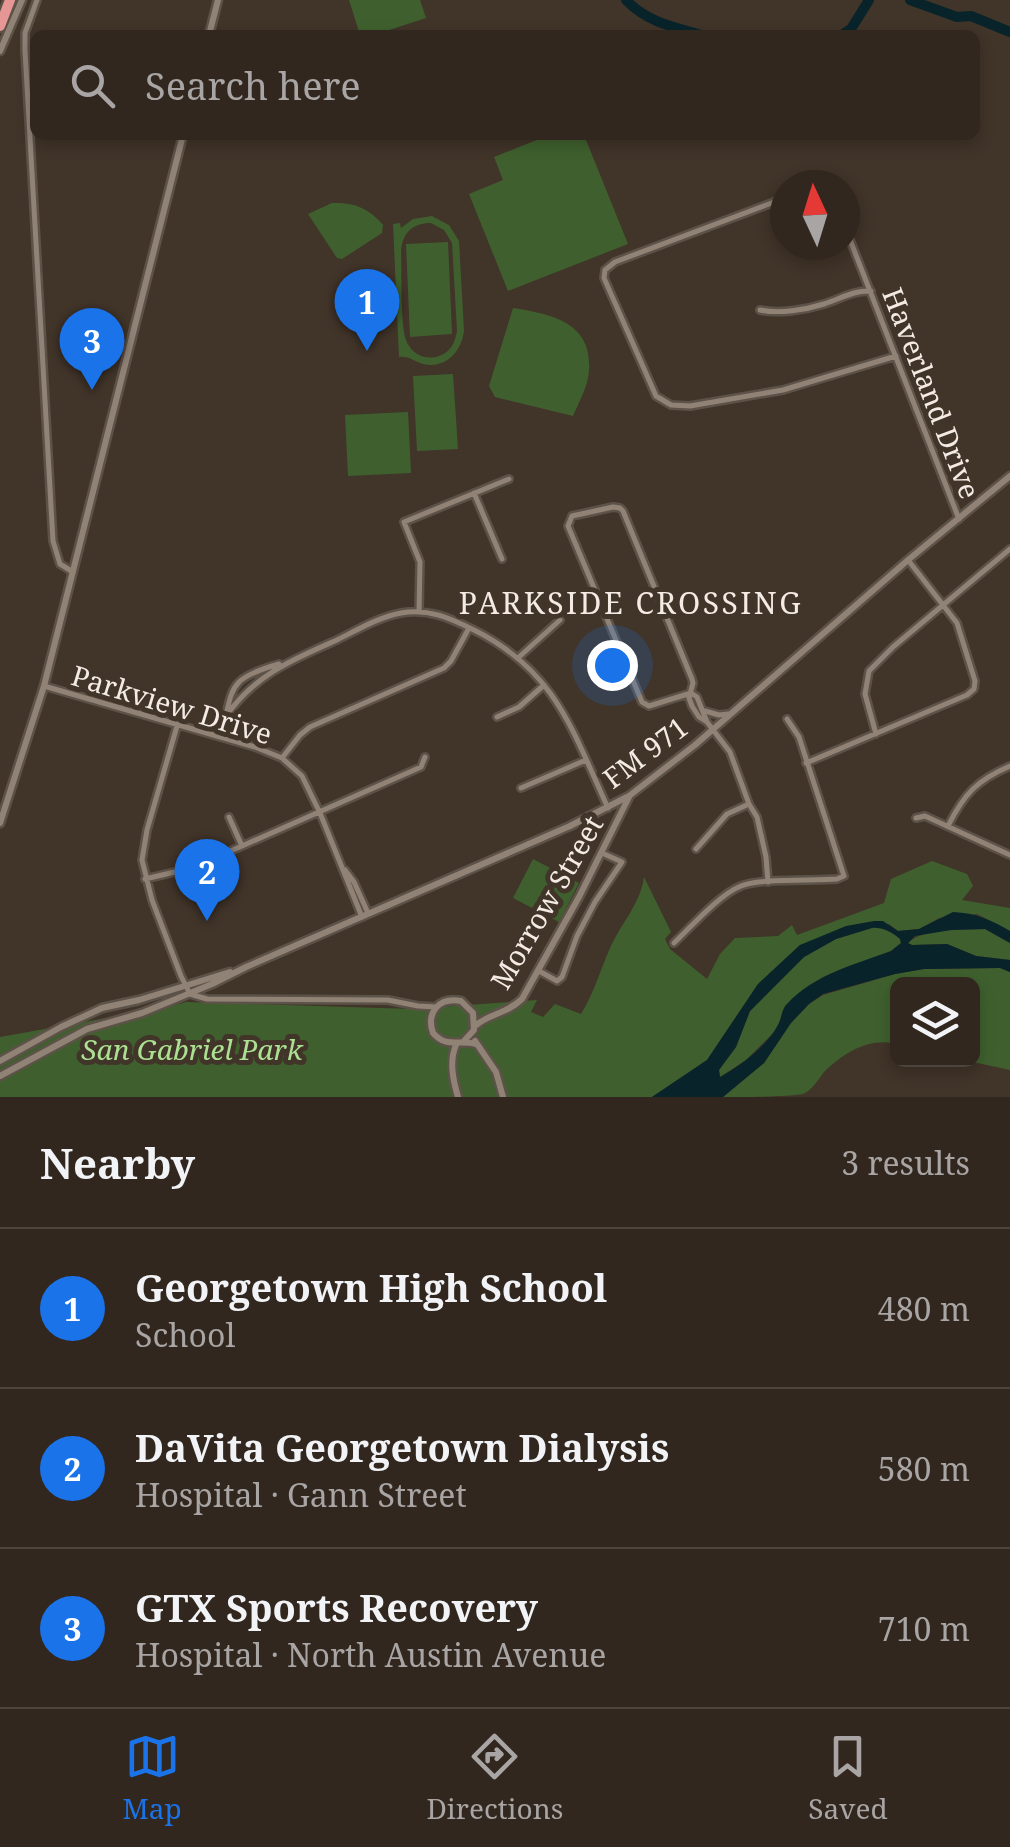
<!DOCTYPE html>
<html lang="en">
<head>
<meta charset="utf-8">
<style>
	body { margin:0; font-family:"Noto Serif",serif; background:#392f28; color:#f1f3f6 }
	.controls { position:absolute; right:30px; bottom:30px; display:grid; overflow:hidden; border-radius:15px; box-shadow:0 5px 15px #0003 }
	.controls button { width:90px; height:90px; display:grid; place-items:center; padding:0; border:0; border-bottom:2px solid #4c443d; background:#31271f; color:#f1f3f6; font:50px sans-serif }
	.compass { position:absolute; left:770px; top:170px; width:90px; height:90px; border-radius:50%; background:#31271f; box-shadow:0 5px 15px #0003; rotate:356deg }
	.you { position:absolute; left:612px; top:665px; width:35px; height:35px; margin:-25px; border:8px solid #fff; border-radius:50%; background:#1a73e8; box-shadow:0 0 0 15px #1a73e833 }
	.badge { display:grid; place-items:center; width:65px; height:65px; border-radius:50%; background:#1a73e8; color:#fff; font-size:32px; font-weight:700 }
	.pin { position:absolute; translate:-50% -82px; filter:drop-shadow(0 2px 5px #0008) }
	.pin::after { content:''; position:absolute; top:52px; width:35px; height:30px; background:inherit; clip-path:polygon(0 0,100% 0,50% 100%) }
	.list { margin:0; padding:0; list-style:none }
	h2 { display:flex; justify-content:space-between; align-items:center; height:130px; margin:0; padding:0 40px; font-size:42px }
	h2 small { font-size:32px; font-weight:400; color:#a8a5a4 }
	.list li { display:grid; grid-template-columns:65px 1fr auto; gap:30px; align-items:center; box-sizing:border-box; height:160px; padding:0 40px; border-top:2px solid #4c443d }
	.list b { display:block; font-size:38px; white-space:nowrap }
	.list p { margin:0; font-size:32px; white-space:nowrap; color:#a8a5a4 }
	.list em { font-size:32px; font-style:normal; color:#a8a5a4 }
	.icon { flex:none; width:55px; height:55px; fill:none; stroke:currentColor; stroke-width:2; stroke-linecap:round; stroke-linejoin:round }
	.map { position:relative; flex:none; width:1010px; height:1097px; overflow:hidden }
	.search { position:absolute; background:#31271f; box-shadow:0 5px 15px #0003; left:30px; right:30px; top:30px; height:110px; display:flex; align-items:center; gap:25px; box-sizing:border-box; padding:0 35px; border-radius:15px; color:#a8a5a4; font-size:38px }
	.sheet { height:610px; background:#31271f }
	nav { display:flex; justify-content:space-around; align-items:center; box-sizing:border-box; height:140px; border-top:2px solid #4c443d; background:#31271f; font-size:28px; color:#a8a5a4 }
	nav a { display:grid; justify-items:center; gap:5px }
	nav .on { color:#1a73e8 }
	.map>svg:first-child { display:block }
	.green { fill:#3f602e; fill-rule:evenodd }
	.water { fill:#08242a; fill-rule:evenodd }
	.lines { fill:none; stroke-linecap:round; stroke-linejoin:round }
	.river { stroke:#08242a; stroke-width:10 }
	.street-casing { stroke:#5c5248; stroke-width:10 }
	.secondary-casing { stroke:#5c5248; stroke-width:11 }
	.highway-casing { stroke:#5c5248; stroke-width:15 }
	.street { stroke:#908275; stroke-width:5 }
	.secondary { stroke:#908275; stroke-width:6 }
	.highway { stroke:#e69695; stroke-width:10 }
	.labels { text-anchor:middle; dominant-baseline:central; stroke-width:10; stroke-linejoin:round; paint-order:stroke }
	.street-label { font-size:28px; fill:#f3ebe4; stroke:#413429 }
	.park-label { font-size:28px; font-style:italic; fill:#ace092; stroke:#413429 }
	.neighbourhood-label { font-size:30px; letter-spacing:2.5px; fill:#f3ebe4; stroke:#413429 }
</style>
</head>
<body>
<div class="map">
<svg width="1010" height="1097" viewBox="0 0 1010 1097">
	<rect width="100%" height="100%" fill="#413429"/>
	<path class="green" d="M 349,0 L 420,0 L 426,18 L 374,35 L 360,35 Z
		M 549,135 L 584,135 L 628,244 L 508,291 L 469,194 L 503,180 L 494,157 Z
		M 332,203 C 354,202 369,208 383,225 L 382,233 L 342,259 L 337,258 L 308,214 Z
		M 432,216 L 449,225 L 459,241 L 464,331 C 461,352 446,369 423,364 C 412,361 410,356 399,357 L 393,224 L 400,223 L 401,228 L 413,219 ZM 431,223 L 444,230 L 452,243 L 457,331 C 455,342 451,352 439,356 C 426,361 411,354 406,340 C 400,323 402,271 401,250 C 403,232 413,223 431,223 Z
		M 448,242 L 452,334 L 410,337 L 406,244 Z
		M 513,308 C 551,314 593,322 589,371 C 588,386 579,402 573,416 L 495,397 L 489,386 Z
		M 453,374 L 458,449 L 417,451 L 413,376 Z
		M 408,412 L 411,473 L 348,476 L 345,415 Z
		M 533,859 L 579,883 L 559,922 L 513,898 Z
		M 932,861 L 967,874 L 973,886 L 962,900 L 1010,908 L 1010,931 L 977,914 L 939,918 L 919,929 L 898,931 L 889,924 L 800,945 L 758,984 L 707,1060 L 652,1097 L 0,1097 L 0,1037 L 168,1007 L 186,1002 L 412,1009 L 537,1000 L 531,1012 L 543,1017 L 555,1004 L 581,1014 C 594,993 600,971 610,948 C 620,925 641,903 644,877 L 671,932 L 665,939 L 670,949 L 707,979 L 720,954 L 735,938 L 778,936 L 792,925 L 797,935 L 884,903 L 891,879 Z
		M 872,928 C 882,927 892,932 900,939 L 901,943 L 891,951 L 823,977 L 806,988 L 785,1006 L 779,1023 L 773,1033 L 746,1060 L 720,1077 L 719,1070 L 736,1047 L 750,1011 L 804,957 L 836,939 Z
		M 985,929 L 1010,943 L 1010,960 L 976,956 L 947,944 L 912,945 L 908,943 C 922,928 964,930 985,929 Z
		M 1000,968 L 1010,972 L 1010,1070 L 964,1060 L 972,1060 L 972,984 L 898,984 L 897,1044 C 870,1037 845,1052 825,1071 C 818,1079 813,1090 803,1094 C 787,1097 742,1097 723,1097 L 764,1063 L 791,1023 L 809,1004 L 823,995 L 895,974 L 924,969 Z"/>
	<path class="water" d="M 953,912 C 976,913 991,920 1010,931 L 1010,943 L 985,929 L 951,930 L 915,936 L 908,943 L 912,945 L 947,944 L 976,956 L 1010,960 L 1010,972 L 1000,968 L 924,969 L 895,974 L 823,994 L 809,1004 L 791,1023 L 764,1063 L 723,1097 L 652,1097 L 707,1060 L 758,984 L 800,945 L 846,926 L 874,921 L 883,921 L 898,931 L 919,929 ZM 872,928 C 882,927 892,932 900,939 L 901,943 L 891,951 C 856,964 813,975 787,1004 C 781,1010 782,1018 778,1025 C 769,1044 738,1068 720,1077 L 719,1070 L 736,1047 L 750,1011 L 804,957 L 836,939 Z"/>
	<g class="lines">
		<path class="river" d="M 626,0 C 647,22 673,27 702,35
			M 910,0 L 957,17 L 971,16 L 1010,32
			M 842,35 L 851,29 L 869,0"/>
		<g class="street-casing">
			<path id="street" d="M 37,0 L 25,33 L 25,50 L 53,541 L 60,564 L 73,572
				M 818,185 L 823,182 L 829,185
				M 785,198 L 615,262 L 605,270 L 604,278 L 656,396 L 671,405 L 690,406 L 783,390 L 896,356
				M 845,227 L 959,519
				M 760,310 C 779,314 805,310 824,304 C 840,299 854,290 871,291
				M 474,493 L 502,559
				M 419,612 L 420,562 L 404,522 L 509,479
				M 519,657 L 560,620
				M 44,686 L 255,747 L 282,758 L 302,776 L 320,813 L 362,917
				M 691,693 L 649,706 L 642,702 L 568,526 L 572,516 L 613,507 L 620,508 L 623,511 L 692,679 L 693,683 L 689,698 L 692,706 L 699,717 L 707,722 L 730,752 L 749,804 L 757,817 L 766,857 L 768,882
				M 691,693 L 697,697 L 707,722
				M 705,711 L 719,715 L 728,714
				M 226,716 C 256,674 292,660 337,640 C 357,630 379,617 401,613 C 428,608 450,618 474,630 C 556,671 572,730 608,808
				M 497,717 L 519,707 L 544,685
				M 177,726 L 147,830 L 142,860 L 152,900 L 181,976 L 190,994 L 207,999 L 388,1000 L 418,1006 L 436,1007
				M 876,734 L 865,694 L 869,671 L 893,647 L 1010,549
				M 220,737 C 235,689 223,680 279,664
				M 282,758 L 300,735 L 310,727 L 444,668 L 451,661 L 469,628
				M 806,763 L 967,695 L 974,689 L 975,681 L 957,623 L 908,560
				M 521,788 L 586,760
				M 229,817 L 242,846
				M 916,818 L 925,816 L 1010,855
				M 948,826 C 964,794 977,780 1010,766
				M 696,849 L 727,814 L 749,804
				M 345,870 L 354,882 L 368,913
				M 145,879 L 179,871 L 217,857 L 421,767 L 425,757
				M 674,943 C 691,927 720,894 741,886 C 759,878 814,881 837,879 L 844,876 L 799,737 L 787,719
				M 539,971 L 557,981 L 562,977 L 577,936 L 595,902 L 622,862 L 602,853"/>
		</g>
		<g class="secondary-casing">
			<path id="secondary" d="M 209,35 L 218,0
				M 0,51 L 22,0
				M 0,823 L 44,686 L 183,135
				M 475,1026 C 490,1013 505,1015 522,999 L 579,897 L 629,797
				M 464,1041 L 474,1030 L 473,1013 L 461,1001 C 439,997 426,1012 433,1033 C 447,1049 459,1039 476,1044
				M 475,1041 L 496,1072 L 503,1097
				M 456,1045 C 449,1061 453,1080 458,1097
				M 0,1061 L 61,1027 L 102,1008 L 139,1000 L 230,972
				M 0,1076 L 87,1029 L 142,1013 L 212,984 L 246,967 L 570,826 L 629,796 L 695,745 L 908,560 L 1010,476"/>
		</g>
		<g class="highway-casing">
			<path id="highway" d="M 0,26 L 10,0"/>
		</g>
		<use href="#street" class="street"/>
		<use href="#secondary" class="secondary"/>
		<use href="#highway" class="highway"/>
	</g>
	<g class="labels">
		<g class="street-label">
			<text transform="translate(932 393) rotate(69)">Haverland Drive</text>
			<text transform="translate(172 704) rotate(17)">Parkview Drive</text>
			<text transform="translate(645 752) rotate(-37)">FM 971</text>
			<text transform="translate(546 902) rotate(-60)">Morrow Street</text>
		</g>
		<g class="park-label">
			<text x="192" y="1049">San Gabriel Park</text>
		</g>
		<g class="neighbourhood-label">
			<text x="631" y="602">PARKSIDE CROSSING</text>
		</g>
	</g>
</svg>
<div class="controls">
<button><svg class="icon" aria-label="layers" viewBox="0 0 24 24"><path d="M12 4l9 5-9 5-9-5zM3 14l9 5 9-5"/></svg></button>
</div>
<svg class="compass" viewBox="-18 -18 36 36"><path d="M0-13l5 13h-10z" fill="#e53935"/><path d="M0 13l5-13h-10z" fill="#a8a5a4"/></svg>
<div class="you"></div>
<div class="pin badge" style="left:367px;top:351px">1</div>
<div class="pin badge" style="left:207px;top:921px">2</div>
<div class="pin badge" style="left:92px;top:390px">3</div>
<div class="search"><svg class="icon" aria-label="search" viewBox="0 0 24 24"><circle cx="10" cy="10" r="6"/><path d="M15 15l6 6"/></svg>Search here</div>
</div>
<section class="sheet">
<h2>Nearby<small>3 results</small></h2>
<ul class="list">
<li><span class="badge">1</span><div><b>Georgetown High School</b><p>School</p></div><em>480 m</em></li>
<li><span class="badge">2</span><div><b>DaVita Georgetown Dialysis</b><p>Hospital · Gann Street</p></div><em>580 m</em></li>
<li><span class="badge">3</span><div><b>GTX Sports Recovery</b><p>Hospital · North Austin Avenue</p></div><em>710 m</em></li>
</ul>
</section>
<nav>
<a class="on"><svg class="icon" aria-label="map" viewBox="0 0 24 24"><path d="M3 6l6-2 6 2 6-2v14l-6 2-6-2-6 2zM9 4v14M15 6v14"/></svg>Map</a>
<a><svg class="icon" aria-label="directions" viewBox="0 0 24 24"><path d="M12 3l9 9-9 9-9-9zM9 14v-3h6M13 9l2 2-2 2"/></svg>Directions</a>
<a><svg class="icon" aria-label="saved" viewBox="0 0 24 24"><path d="M7 4h10v16l-5-4-5 4z"/></svg>Saved</a>
</nav>
</body>
</html>
